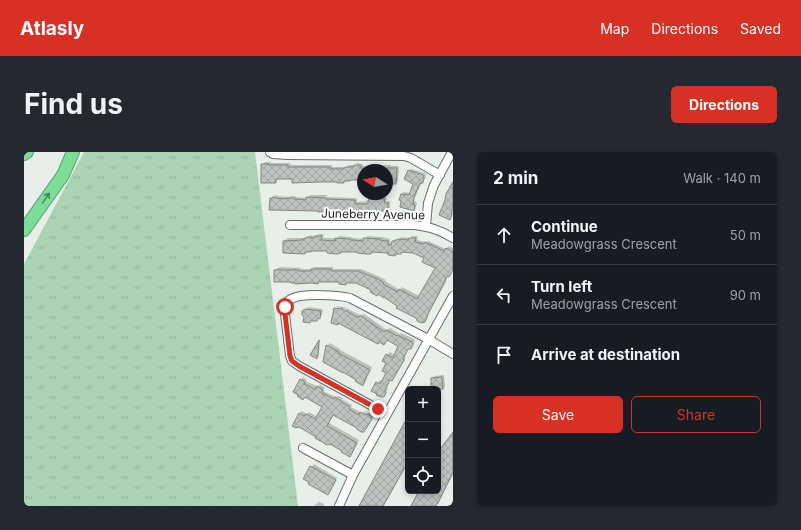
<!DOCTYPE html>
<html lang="en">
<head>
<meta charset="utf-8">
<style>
	body { margin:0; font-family:Inter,sans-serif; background:#242831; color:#f1f3f6 }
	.controls { position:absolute; right:12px; bottom:12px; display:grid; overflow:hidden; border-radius:6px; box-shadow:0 2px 6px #0003 }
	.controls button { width:36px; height:36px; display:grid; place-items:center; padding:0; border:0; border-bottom:1px solid #363941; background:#171b24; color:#f1f3f6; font:20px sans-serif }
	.compass { position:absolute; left:333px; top:12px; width:36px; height:36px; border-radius:50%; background:#171b24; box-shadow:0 2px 6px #0003; rotate:281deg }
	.stop { position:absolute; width:12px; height:12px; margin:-9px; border:3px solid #d93025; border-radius:50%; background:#fff }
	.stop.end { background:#d93025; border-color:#fff; box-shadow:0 1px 4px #0008 }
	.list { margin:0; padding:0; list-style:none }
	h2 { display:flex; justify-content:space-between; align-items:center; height:52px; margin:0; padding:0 16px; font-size:17px }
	h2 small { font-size:13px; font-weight:400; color:#9ea1a6 }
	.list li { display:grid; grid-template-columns:26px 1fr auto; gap:12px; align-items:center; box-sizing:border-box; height:60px; padding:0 16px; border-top:1px solid #363941 }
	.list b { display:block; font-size:15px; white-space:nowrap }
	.list p { margin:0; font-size:13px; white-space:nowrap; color:#9ea1a6 }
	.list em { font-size:13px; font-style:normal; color:#9ea1a6 }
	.actions { display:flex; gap:8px; padding:12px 16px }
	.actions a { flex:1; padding:9px 0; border:1px solid #d93025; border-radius:6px; text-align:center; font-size:14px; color:#d93025 }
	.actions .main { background:#d93025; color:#fff }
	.icon { flex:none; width:22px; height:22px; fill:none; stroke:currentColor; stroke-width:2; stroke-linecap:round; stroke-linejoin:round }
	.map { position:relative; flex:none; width:429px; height:354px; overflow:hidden; border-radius:6px }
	header { display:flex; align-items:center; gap:24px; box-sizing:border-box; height:56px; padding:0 20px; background:#d93025; color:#fff }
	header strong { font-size:19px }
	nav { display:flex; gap:22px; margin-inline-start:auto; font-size:14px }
	.intro { display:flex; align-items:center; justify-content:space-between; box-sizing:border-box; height:96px; padding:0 24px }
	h1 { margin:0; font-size:28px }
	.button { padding:10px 18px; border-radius:6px; background:#d93025; color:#fff; font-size:14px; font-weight:700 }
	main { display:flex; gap:24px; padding:0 24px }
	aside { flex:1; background:#171b24; border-radius:6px; box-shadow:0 2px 6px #0003 }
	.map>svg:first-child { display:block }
	.grass { fill:url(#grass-tufts) }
	.shadow { fill:#0003 }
	.building { fill:url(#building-cross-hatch); stroke:#828783 }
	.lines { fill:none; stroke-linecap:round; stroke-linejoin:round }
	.minor-casing { stroke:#676d68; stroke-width:10 }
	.highway-casing { stroke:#5c9c6e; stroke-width:14 }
	.minor { stroke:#fff; stroke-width:8 }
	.highway { stroke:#7cdd97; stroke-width:12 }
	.oneway { stroke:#4e805c }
	.route { stroke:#d93025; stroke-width:5 }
	.labels { text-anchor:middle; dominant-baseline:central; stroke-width:4; stroke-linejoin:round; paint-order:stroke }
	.street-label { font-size:12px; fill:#212321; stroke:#fff }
</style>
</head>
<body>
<header>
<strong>Atlasly</strong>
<nav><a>Map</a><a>Directions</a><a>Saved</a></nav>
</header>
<div class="intro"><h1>Find us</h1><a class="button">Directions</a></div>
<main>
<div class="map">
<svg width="429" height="354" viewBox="0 0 429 354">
	<defs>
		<pattern id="grass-tufts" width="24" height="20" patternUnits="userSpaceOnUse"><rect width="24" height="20" fill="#abd4b4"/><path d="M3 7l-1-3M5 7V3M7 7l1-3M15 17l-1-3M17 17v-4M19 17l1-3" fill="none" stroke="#93b69a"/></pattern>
		<pattern id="building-cross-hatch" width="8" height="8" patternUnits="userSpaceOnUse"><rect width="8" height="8" fill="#bcc2bd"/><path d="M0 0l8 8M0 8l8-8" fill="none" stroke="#a1a6a2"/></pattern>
	</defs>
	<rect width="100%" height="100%" fill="#e8efe9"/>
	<path class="grass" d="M 60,0 L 231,0 L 274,354 L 0,354 L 0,112 Z"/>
	<path class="shadow" d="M 241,10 L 247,10 L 247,11 L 266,11 L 266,12 L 268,13 L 308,13 L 308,15 L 322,15 L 325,13 L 332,13 L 333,11 L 339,12 L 339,14 L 367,13 L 367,14 L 375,14 L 374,29 L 371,31 L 366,29 L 363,29 L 363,18 L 339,18 L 339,27 L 327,27 L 326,28 L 322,28 L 320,30 L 314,29 L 254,26 L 254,27 L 251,30 L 238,13 Z
		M 387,17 L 401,21 L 402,23 L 401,27 L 398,30 L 390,48 L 393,51 L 392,55 L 390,57 L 377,42 L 380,40 L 387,41 L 390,32 L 385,19 Z
		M 429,29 L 429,62 L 426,67 L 427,36 L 425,35 Z
		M 253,43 L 254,44 L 265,45 L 268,44 L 272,44 L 272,45 L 283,46 L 286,43 L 303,43 L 303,45 L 333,46 L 333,50 L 345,49 L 345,48 L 347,45 L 363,45 L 362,49 L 366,49 L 366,56 L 364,58 L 336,58 L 334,60 L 328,58 L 295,58 L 247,47 L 249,44 Z
		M 294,82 L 300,82 L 299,86 L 313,86 L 315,84 L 328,85 L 328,86 L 330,86 L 341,87 L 343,84 L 358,85 L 366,87 L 366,91 L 368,91 L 371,87 L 375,87 L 377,85 L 386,86 L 388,84 L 394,84 L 393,88 L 403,90 L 404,89 L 422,97 L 425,94 L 429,96 L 429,118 L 424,123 L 422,130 L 405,161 L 405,163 L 400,169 L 348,138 L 333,130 L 323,130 L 322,132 L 316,129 L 296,129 L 294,131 L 251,118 L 254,116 L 257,115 L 273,116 L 274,115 L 278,117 L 288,117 L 290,115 L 309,115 L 309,117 L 337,117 L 356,125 L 362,128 L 361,129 L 376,138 L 378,135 L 395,144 L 412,116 L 401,106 L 390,100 L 348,99 L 346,101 L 334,99 L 304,98 L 283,99 L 280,101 L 260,89 L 264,86 L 282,86 L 286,83 L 293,84 Z
		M 313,154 L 320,155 L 336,163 L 340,162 L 363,178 L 366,176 L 376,182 L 377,181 L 390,187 L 391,190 L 389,193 L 385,196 L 380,205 L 382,206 L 370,225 L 368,228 L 367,227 L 363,235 L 364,237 L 359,244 L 353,231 L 356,228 L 358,229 L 363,221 L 363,203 L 366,200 L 371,203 L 375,194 L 363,188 L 360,192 L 315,170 L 314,172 L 311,156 L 322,159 L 322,157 L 312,155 Z
		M 284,155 L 299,157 L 298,163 L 292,168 L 287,168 L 285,170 L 279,160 Z
		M 296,187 L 295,204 L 293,206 L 287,203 Z
		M 306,191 L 316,197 L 316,198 L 348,215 L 341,231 L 339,233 L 333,227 L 300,209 L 303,194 Z
		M 420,223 L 421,235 L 419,238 L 408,237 L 408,226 L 410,224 Z
		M 279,225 L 282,227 L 283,230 L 293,234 L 294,235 L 296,232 L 298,234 L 301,236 L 299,239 L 312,245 L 314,244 L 319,246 L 318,247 L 328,253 L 327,255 L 338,261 L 340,259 L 344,261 L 346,260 L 349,262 L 350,264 L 342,276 L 335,276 L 310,262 L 305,271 L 335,288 L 328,302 L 326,304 L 319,298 L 275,274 L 270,273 L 276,261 L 278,259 L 283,262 L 285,260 L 294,265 L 300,254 L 277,228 Z
		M 414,245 L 418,247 L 414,255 Z
		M 384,265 L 384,310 L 360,354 L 335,354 Z
		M 429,281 L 429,323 L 412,354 L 386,354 L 396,339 L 414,339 Z
		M 290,312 L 313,326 L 306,340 L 304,342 L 287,315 Z
		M 295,350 L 300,352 L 300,354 L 290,354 Z"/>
	<path class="building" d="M 237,12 L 245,12 L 245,13 L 264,13 L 264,15 L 306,15 L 306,17 L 319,17 L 322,15 L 330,15 L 330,13 L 335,13 L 337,14 L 337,16 L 339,16 L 339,26 L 337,26 L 337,28 L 326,28 L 326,29 L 320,29 L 320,31 L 313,31 L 313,30 L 296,30 L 268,31 L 268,27 L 252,27 L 252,31 L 237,31 Z
		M 363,16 L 373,16 L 372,32 L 365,32 L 365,30 L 363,30 Z
		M 384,18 L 399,23 L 400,26 L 399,31 L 396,31 L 390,45 L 389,51 L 391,54 L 390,59 L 376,55 L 377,49 L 375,48 L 377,42 L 385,43 L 389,32 L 380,27 Z
		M 429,30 L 429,52 L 427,62 L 428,62 L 426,68 L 415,63 L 421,48 L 422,42 Z
		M 249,45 L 251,46 L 262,47 L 262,46 L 270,46 L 270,47 L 282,48 L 282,45 L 301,46 L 301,47 L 331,48 L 331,52 L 344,52 L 344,48 L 347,47 L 361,47 L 360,51 L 364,51 L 364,59 L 335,59 L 335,61 L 327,60 L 327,59 L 301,59 L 301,60 L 294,60 L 294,59 L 245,58 L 246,46 L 248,46 Z
		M 291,84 L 298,84 L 297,88 L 311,89 L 311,86 L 326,87 L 326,88 L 328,88 L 339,89 L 339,86 L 356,87 L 356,88 L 364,89 L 364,93 L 367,93 L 368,89 L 371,89 L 374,87 L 384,88 L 385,86 L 392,86 L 391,90 L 400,92 L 401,90 L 420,99 L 422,96 L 429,100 L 429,118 L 425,125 L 423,124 L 419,133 L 403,164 L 403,166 L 401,170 L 398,171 L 393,169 L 392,166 L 372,156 L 373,154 L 360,145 L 360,146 L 354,142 L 353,144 L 346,140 L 347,138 L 332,131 L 322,131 L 322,133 L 315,132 L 315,130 L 294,130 L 294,132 L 287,131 L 271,132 L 271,131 L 267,131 L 267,130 L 250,130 L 250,118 L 253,118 L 254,117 L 256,118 L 270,118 L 271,117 L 275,119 L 287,119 L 287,117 L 307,117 L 307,119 L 334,119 L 354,127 L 360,131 L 359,132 L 374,140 L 375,137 L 393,147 L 411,116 L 398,110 L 400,106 L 389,101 L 378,100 L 377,102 L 372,102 L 371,104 L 364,103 L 364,101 L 347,100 L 347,102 L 343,102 L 333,101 L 333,100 L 317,100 L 317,101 L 313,102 L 303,101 L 303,99 L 287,99 L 287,100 L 281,100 L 281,102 L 259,101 L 259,89 L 278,88 L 283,85 L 291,86 Z
		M 310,156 L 317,157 L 317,156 L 333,165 L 337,164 L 360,180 L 363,178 L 373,184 L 373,183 L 388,190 L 389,193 L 387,197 L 384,197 L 379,207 L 380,208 L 368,229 L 366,228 L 361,238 L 362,241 L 360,245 L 357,245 L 352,243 L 353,242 L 347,239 L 352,230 L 356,232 L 362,221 L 358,219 L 362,211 L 358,209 L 362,202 L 369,206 L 374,194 L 363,188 L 360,193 L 355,190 L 354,192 L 314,171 L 314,173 L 307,171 Z
		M 281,157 L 297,159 L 296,167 L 294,166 L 293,169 L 286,169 L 286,171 L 279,170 L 280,165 L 278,163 L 278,159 Z
		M 295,188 L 294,201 L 293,207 L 286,203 Z
		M 302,193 L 315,200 L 314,201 L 346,218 L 342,225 L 339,234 L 331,229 L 332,228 L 319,220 L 319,221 L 299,210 Z
		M 418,225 L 419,237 L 407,237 L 407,226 Z
		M 276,227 L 280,229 L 281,232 L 290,237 L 292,237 L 293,234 L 299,238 L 298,241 L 310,247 L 311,245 L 317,249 L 317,250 L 326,255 L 325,257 L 335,263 L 336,260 L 341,263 L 343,262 L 347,264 L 348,267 L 340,280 L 337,280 L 333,277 L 333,276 L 309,263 L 303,274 L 333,291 L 326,305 L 317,300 L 318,299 L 306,292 L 306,293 L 304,292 L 302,293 L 300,291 L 291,286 L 292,285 L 275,275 L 272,276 L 268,274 L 275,261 L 280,264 L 282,262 L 291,267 L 298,255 L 281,245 L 279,248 L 273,244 L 274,243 L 269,240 Z
		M 384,264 L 384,310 L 359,354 L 335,354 Z
		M 429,280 L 429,320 L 414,351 L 414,350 L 412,354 L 387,354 L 395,339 L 414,339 L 414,300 Z
		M 286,314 L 312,328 L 304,343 L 284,332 L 285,330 L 279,327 Z"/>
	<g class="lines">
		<g class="minor-casing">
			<path id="minor" d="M 246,0 L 249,2 L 264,3 L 380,4 L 387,6 L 416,23
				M 266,73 L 390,73 C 406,75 416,78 429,86
				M 402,74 L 404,51 L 410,33 L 428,0
				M 363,262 L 275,214 L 268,209 L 266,204 L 261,162 L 262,151 C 263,149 265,148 267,147 C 278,141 314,143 326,146 L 404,187 L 429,202
				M 279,296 L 329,323
				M 315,354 L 329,323 L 429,144"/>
		</g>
		<g class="highway-casing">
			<path id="highway" d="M 0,2 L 3,0
				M 0,78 L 39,23 L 49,0"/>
		</g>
		<use href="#minor" class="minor"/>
		<use href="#highway" class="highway"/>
	</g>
	<defs><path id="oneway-shaft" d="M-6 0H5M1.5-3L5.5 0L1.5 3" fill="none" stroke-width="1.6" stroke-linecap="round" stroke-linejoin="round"/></defs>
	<use class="oneway" href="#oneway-shaft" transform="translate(22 46) rotate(-55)"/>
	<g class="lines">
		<path class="route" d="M 261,155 L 261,162 L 266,204 L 268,209 L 275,214 L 354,257"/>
	</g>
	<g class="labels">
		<g class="street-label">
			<text transform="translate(349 62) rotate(1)">Juneberry Avenue</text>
		</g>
	</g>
</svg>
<div class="controls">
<button>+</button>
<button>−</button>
<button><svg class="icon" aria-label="locate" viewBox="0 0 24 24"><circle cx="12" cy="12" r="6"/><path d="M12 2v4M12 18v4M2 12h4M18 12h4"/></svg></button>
</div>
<svg class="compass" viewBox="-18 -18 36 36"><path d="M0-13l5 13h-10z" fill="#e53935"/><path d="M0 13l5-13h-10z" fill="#9ea1a6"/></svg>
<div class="stop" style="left:261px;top:155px"></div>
<div class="stop end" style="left:354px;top:257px"></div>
</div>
<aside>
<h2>2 min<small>Walk · 140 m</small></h2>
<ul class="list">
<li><svg class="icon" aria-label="ahead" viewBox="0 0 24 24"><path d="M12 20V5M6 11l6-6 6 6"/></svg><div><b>Continue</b><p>Meadowgrass Crescent</p></div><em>50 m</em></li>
<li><svg class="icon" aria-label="left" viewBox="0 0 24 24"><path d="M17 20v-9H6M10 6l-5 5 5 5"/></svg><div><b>Turn left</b><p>Meadowgrass Crescent</p></div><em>90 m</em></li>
<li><svg class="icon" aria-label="arrive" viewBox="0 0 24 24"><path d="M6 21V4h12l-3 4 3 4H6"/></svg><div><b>Arrive at destination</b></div></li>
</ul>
<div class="actions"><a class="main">Save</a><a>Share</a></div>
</aside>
</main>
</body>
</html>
